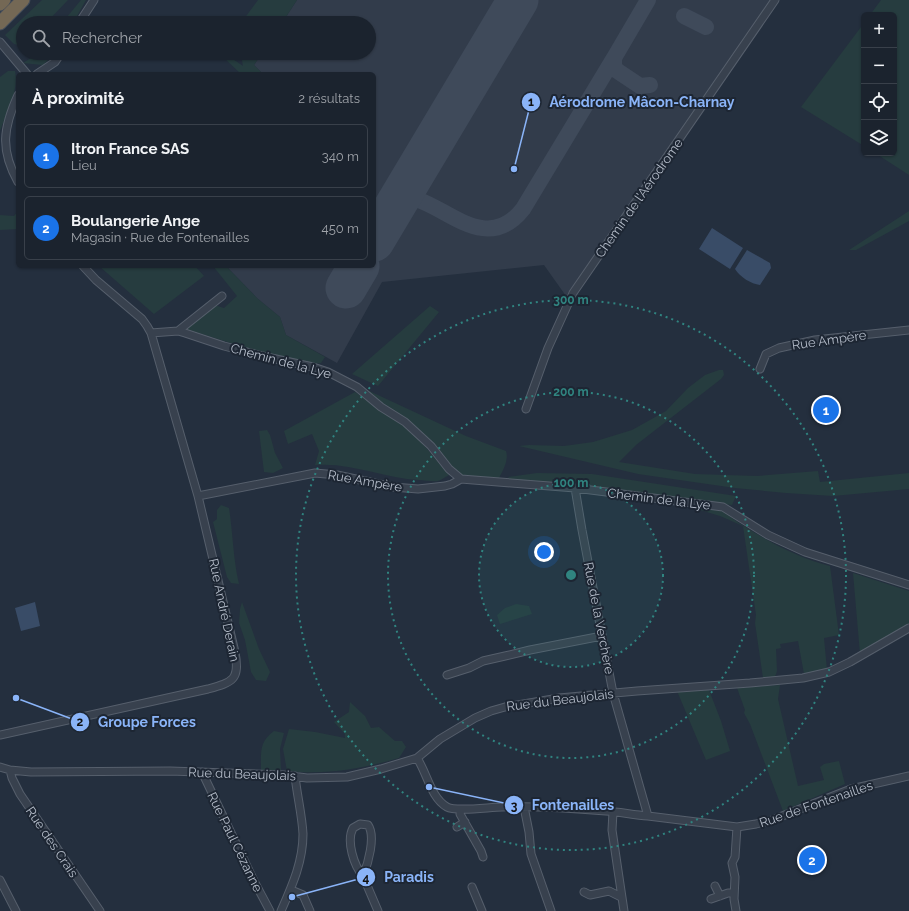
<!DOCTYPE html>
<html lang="fr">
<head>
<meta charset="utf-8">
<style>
	body { margin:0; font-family:Raleway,sans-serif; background:#282f3a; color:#f1f3f6 }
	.controls { position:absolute; right:12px; top:12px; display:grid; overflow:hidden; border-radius:6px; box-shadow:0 1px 3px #0004 }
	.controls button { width:36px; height:36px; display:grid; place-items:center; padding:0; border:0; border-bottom:1px solid #39404a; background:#1b232e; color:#f1f3f6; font:20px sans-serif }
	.you { position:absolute; left:544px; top:552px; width:14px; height:14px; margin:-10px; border:3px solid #fff; border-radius:50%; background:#1a73e8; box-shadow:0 0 0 6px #1a73e833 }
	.badge { display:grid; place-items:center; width:26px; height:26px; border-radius:50%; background:#1a73e8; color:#fff; font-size:13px; font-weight:700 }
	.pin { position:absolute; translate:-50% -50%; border:2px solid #fff; box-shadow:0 1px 4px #0006 }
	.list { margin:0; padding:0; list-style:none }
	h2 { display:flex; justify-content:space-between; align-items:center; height:52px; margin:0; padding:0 16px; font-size:17px }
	h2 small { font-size:13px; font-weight:400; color:#a0a4aa }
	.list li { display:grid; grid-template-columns:26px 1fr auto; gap:12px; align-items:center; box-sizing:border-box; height:64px; margin:0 8px 8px; padding:0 8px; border:1px solid #39404a; border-radius:6px }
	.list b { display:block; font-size:15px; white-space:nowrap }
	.list p { margin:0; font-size:13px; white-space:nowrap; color:#a0a4aa }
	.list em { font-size:13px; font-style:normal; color:#a0a4aa }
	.icon { flex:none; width:22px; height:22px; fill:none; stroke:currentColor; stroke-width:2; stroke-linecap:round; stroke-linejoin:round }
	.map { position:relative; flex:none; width:909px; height:911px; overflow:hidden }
	.search { position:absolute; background:#1b232e; box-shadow:0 1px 3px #0004; left:16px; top:16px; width:360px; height:44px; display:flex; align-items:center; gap:10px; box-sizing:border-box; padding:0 14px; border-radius:22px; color:#a0a4aa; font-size:15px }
	.panel { position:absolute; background:#1b232e; box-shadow:0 1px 3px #0004; left:16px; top:72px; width:360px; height:196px; border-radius:6px }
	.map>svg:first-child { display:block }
	.airport { fill:#323c4b }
	.green { fill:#263c3f }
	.water { fill:#394c67 }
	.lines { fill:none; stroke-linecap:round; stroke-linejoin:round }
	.taxiway { stroke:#3f4a5a; stroke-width:16 }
	.runway { stroke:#3f4a5a; stroke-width:41 }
	.minor-casing { stroke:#565f6c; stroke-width:9 }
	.motorway-casing { stroke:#434c59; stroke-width:15 }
	.minor { stroke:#38414e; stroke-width:7 }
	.motorway { stroke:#746855; stroke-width:13 }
	.ring { fill:none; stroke:#308480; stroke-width:2; stroke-dasharray:2 4 }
	.labels { text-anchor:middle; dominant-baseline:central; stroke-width:4; stroke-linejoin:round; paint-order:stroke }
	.street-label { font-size:13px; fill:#b4bcc9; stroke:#1d2633 }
	.centre { fill:#308480; stroke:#1d2633; stroke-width:2 }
	.ring-label { font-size:12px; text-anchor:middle; font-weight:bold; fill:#308480; stroke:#1d2633; stroke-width:4; stroke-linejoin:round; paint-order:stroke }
	.leader { fill:none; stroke:#8ab4f8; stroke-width:1.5 }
	.callout-dot { fill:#8ab4f8; stroke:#1d2633; stroke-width:1.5 }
	.mark-label { font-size:12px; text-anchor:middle; font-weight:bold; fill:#111 }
	.callout-label { font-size:14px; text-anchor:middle; font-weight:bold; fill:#8ab4f8; stroke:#1d2633; stroke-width:4; stroke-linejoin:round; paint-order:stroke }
</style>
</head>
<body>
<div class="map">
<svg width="909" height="911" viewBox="0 0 909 911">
	<rect width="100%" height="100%" fill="#242f3e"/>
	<path class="airport" d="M 297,0 L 771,0 L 566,296 L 544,265 L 382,282 L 337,363 L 286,335 L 280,317 L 258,299 L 226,266 L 374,266 L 374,74 L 263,74 L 254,65 L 262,53 L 369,53 L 369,23 L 282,23 Z"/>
	<path class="green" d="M 42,0 L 68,0 L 46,23 L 23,23 L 23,46 L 14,44 L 5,35 Z
		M 81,0 L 86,0 L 73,23 L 62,23 Z
		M 258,0 L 297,0 L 282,23 L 241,23 Z
		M 881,0 L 909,0 L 909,175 L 875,153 L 894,153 L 894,15 L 870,15 Z
		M 864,23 L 864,146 L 801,107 Z
		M 39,53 L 55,53 L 43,65 L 23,63 Z
		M 224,53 L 243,66 L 242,60 L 236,56 L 235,53 L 262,53 L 254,65 L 263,74 L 241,74 L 222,56 Z
		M 8,71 L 15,71 C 19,92 7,112 0,131 L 0,77 Z
		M 18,211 L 18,229 L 0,230 L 0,215 L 14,216 Z
		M 909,211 L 909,221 L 856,250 L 849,250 Z
		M 99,266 L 195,266 L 204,276 L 154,314 Z
		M 213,266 L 226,266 L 258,299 L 280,317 L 286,335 L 325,357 L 321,363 L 313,364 L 256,351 L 186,329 L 214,305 L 224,308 L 237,296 Z
		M 430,306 L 439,312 L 378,386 L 352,374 Z
		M 719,370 L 723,370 L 724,375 L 721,379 L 636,445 L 619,462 L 695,474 L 757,476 L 818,471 L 820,482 L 909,473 L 909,489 L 833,496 L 786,493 L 735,488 L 638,474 L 519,446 L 529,445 L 564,446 L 593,442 L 632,430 L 666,411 L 688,388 L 705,375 Z
		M 365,389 L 466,436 L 506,451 C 509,460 503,470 499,478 L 461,475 L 454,470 L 445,458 L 424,435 L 384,406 Z
		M 355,392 L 394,418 L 417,437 L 449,475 C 445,477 441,480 438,481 C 432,482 425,480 419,480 C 384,478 351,462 315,465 L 319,451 L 312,434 L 288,444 L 284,431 Z
		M 267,430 L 270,435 L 275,453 L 283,468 L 273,473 L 264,472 L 259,431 Z
		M 537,473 L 592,474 L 736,496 L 732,505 L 510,479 L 508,477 Z
		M 221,505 L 229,508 C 233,533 233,559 239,584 L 231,583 L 227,577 L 213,522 L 217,519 L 217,510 Z
		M 690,507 C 701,507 711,507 721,511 C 729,514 736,522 744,526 C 771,543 799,558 830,566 L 839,635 L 824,638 L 827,670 L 804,674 L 798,641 L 780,644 L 781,648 L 776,649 L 777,671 L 775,677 L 763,678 L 755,623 L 756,615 L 743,526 L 720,516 Z
		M 853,573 L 909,591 L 909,624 L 860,654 Z
		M 242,602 L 259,649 L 270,672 L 266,681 L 256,680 L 251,672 L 245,640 L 239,623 L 240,609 Z
		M 516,604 L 529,606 L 532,614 L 500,624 L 497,615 L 505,608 Z
		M 780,685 L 778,699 L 798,786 L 824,780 L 820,767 L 824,764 L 839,761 L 845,784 L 783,811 L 750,724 L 744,713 L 745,710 L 737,688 Z
		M 709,690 L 721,721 L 730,751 L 706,760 L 677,691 Z
		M 350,702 L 365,716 L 371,728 L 379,727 L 395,741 L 402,741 L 406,747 L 399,758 C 361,769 327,775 287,771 L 283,749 L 289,729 L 315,732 L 345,738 L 345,734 L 334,722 L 349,712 Z
		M 274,731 L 284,733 L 280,749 L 281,770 L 261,770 C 261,752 259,742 274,731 Z"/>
	<path class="water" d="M 712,228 L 743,248 L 730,269 L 699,249 Z
		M 747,250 L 770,263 L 771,268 L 760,285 C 751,284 740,277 735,269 Z
		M 35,602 L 40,626 L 21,631 L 15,608 Z"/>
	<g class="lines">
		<path class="taxiway" d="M 648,0 L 614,58 L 614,65 L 616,70 L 640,86 L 650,85
			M 684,16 L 706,27
			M 410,180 L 412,192 L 419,200
			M 397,202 C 427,180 479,265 523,209 L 614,58"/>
		<path class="runway" d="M 374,241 L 518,0
			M 346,288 L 359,266"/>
		<g class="minor-casing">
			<path id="minor" d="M 79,23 L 94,0
				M 0,42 L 27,74
				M 37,74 L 55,62 L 61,53
				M 18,95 C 3,128 0,150 18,182
				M 83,266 L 96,280 L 142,319 L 147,326 L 151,333 L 178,331 L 185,333 L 224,346 L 262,356 L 313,367 L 328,372 L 357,387 L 381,407 L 405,422 L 431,446 L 449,469 L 461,479 L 575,488 L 723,507 L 768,535 L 805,552 L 909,585
				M 178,331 L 222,296
				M 760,369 L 766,354 L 779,348 L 815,340 L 909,330
				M 526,409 L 548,348 L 573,293 L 775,0
				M 575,488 L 582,530 L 613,693 L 648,816
				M 198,496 L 315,473 L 337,475 L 393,487 L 418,489 L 445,486 L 452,484 L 461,479
				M 447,675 L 469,668 L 483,661 L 505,656 L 530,650 L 602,636
				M 0,735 L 208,689 C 233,682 240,680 235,652 L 198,496 L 151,333
				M 417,758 C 427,773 431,798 447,807 C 456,812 490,807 502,807 C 536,806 571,808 606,811 C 620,812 634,815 648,816 L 737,827 L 756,824 L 772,820 L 851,789 L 909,776
				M 0,767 L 10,770 L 31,772 L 170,771 L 284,775 L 307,778 L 347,777 L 381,769 L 417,758 L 440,739 L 475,718 L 491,711 L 505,707 L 559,698 L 637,691 L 750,683 L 803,678 L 829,672 L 850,662 L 909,628
				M 10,770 L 12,778 L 20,794 L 100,911
				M 202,772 L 254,881 L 270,911
				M 524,807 L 529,832 L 531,854 L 551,911
				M 461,809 L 460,814 L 481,851 L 483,857
				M 613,812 L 612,830 L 624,911
				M 360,824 L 368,825 C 376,836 368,864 363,876 C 354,866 346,841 353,828 Z
				M 457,827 L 465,822
				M 363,876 L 378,911
				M 0,880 L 16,911
				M 715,886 L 720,896
				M 472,887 L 482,911
				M 291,890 L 303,895 L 310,911
				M 584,892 L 590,895 L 609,891 L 621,897
				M 711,899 L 728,893 L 734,893
				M 281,911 C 292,886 303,862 303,834 C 302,815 297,795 295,776
				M 736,911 L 734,899 L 735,877 L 732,863 L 735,857 L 737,827"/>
		</g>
		<g class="motorway-casing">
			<path id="motorway" d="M 0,4 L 4,0
				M 0,23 L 23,0"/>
		</g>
		<use href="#minor" class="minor"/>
		<use href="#motorway" class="motorway"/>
	</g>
	<circle cx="571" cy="575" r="92" fill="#308480" fill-opacity=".12"/>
	<g class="ring">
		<circle cx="571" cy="575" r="92"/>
		<circle cx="571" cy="575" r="183"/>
		<circle cx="571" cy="575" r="275"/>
	</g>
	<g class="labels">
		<g class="street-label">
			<text transform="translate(639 198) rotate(-55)">Chemin de l'Aérodrome</text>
			<text transform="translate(829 340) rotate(-8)">Rue Ampère</text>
			<text transform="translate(281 361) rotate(15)">Chemin de la Lye</text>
			<text transform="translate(365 481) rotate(10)">Rue Ampère</text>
			<text transform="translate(659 499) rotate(7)">Chemin de la Lye</text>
			<text transform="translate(224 610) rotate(78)">Rue André Derain</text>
			<text transform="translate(599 618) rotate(79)">Rue de la Verchère</text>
			<text transform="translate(560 700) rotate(-7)">Rue du Beaujolais</text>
			<text transform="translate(242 774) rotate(2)">Rue du Beaujolais</text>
			<text transform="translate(816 804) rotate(-19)">Rue de Fontenailles</text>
			<text transform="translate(52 842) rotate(56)">Rue des Crais</text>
			<text transform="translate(235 842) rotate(64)">Rue Paul Cézanne</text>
		</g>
	</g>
	<circle cx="571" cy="575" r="6" class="centre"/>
	<g class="ring-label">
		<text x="571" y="304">300 m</text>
		<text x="571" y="396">200 m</text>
		<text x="571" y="487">100 m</text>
	</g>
	<path class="leader" d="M514 169L531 102M16 698L80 722M429 787L514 805M292 897L366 877"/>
	<g class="callout-dot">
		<circle cx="514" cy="169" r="4"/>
		<circle cx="16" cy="698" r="4"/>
		<circle cx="429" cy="787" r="4"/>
		<circle cx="292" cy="897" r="4"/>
		<circle cx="531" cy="102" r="10"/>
		<circle cx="80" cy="722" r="10"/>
		<circle cx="514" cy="805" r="10"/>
		<circle cx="366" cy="877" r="10"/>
	</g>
	<g class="mark-label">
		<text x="531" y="106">1</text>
		<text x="80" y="726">2</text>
		<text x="514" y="810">3</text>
		<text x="366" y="882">4</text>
	</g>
	<g class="callout-label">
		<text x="642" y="107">Aérodrome Mâcon-Charnay</text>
		<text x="147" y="727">Groupe Forces</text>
		<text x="573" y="810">Fontenailles</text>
		<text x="409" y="882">Paradis</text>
	</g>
</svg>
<div class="controls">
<button>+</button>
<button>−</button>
<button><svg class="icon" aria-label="locate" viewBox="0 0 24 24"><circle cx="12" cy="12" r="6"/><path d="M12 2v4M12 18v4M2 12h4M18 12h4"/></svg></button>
<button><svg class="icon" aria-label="layers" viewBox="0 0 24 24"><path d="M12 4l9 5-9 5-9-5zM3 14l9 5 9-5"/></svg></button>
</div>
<div class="you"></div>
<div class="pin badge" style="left:826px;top:410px">1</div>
<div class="pin badge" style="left:812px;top:860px">2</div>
<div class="search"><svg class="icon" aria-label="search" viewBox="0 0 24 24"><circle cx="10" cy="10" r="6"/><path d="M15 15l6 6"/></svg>Rechercher</div>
<section class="panel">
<h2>À proximité<small>2 résultats</small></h2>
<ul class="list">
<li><span class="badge">1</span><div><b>Itron France SAS</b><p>Lieu</p></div><em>340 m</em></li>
<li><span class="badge">2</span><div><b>Boulangerie Ange</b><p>Magasin · Rue de Fontenailles</p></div><em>450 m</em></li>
</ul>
</section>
</div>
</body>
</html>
